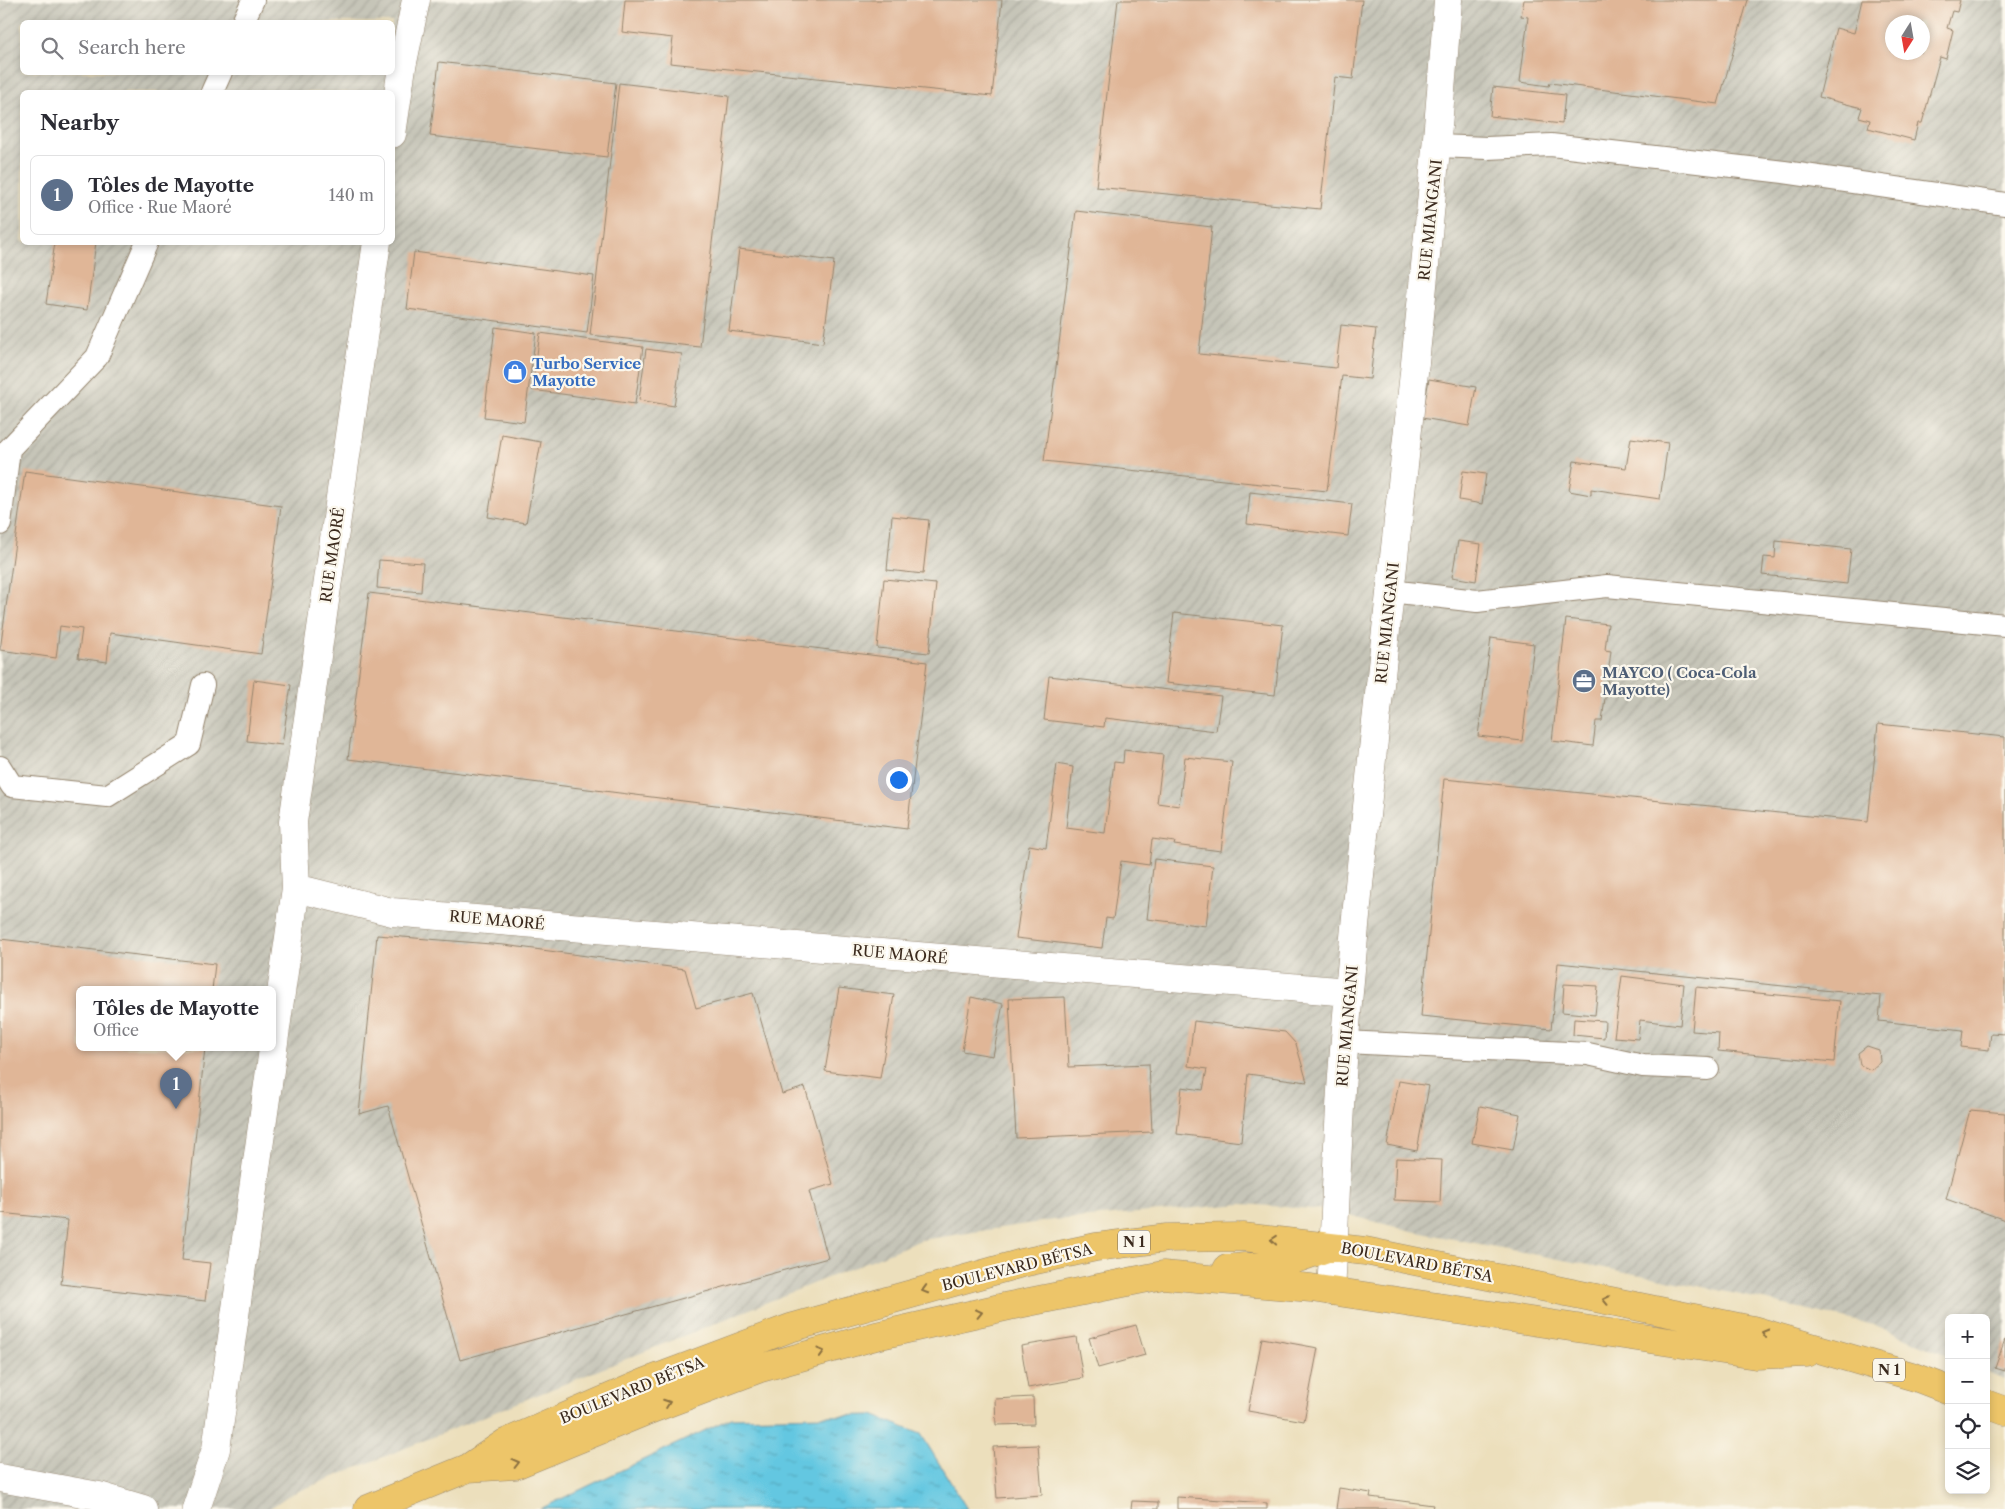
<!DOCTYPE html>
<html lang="en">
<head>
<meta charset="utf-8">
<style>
	body { margin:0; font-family:"Libre Caslon Text",serif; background:#f2f2f3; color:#2b2b33 }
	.controls { position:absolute; right:15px; bottom:15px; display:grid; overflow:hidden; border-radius:8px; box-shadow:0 2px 8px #0003 }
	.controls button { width:45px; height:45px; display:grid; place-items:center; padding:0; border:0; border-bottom:1px solid #e1e1e2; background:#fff; color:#2b2b33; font:25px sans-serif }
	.compass { position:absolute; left:1885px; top:15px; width:45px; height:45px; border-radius:50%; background:#fff; box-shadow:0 2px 8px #0003; rotate:191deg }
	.you { position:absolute; left:898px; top:779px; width:18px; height:18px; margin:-12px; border:4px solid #fff; border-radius:50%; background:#1a73e8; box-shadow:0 0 0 8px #1a73e833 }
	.badge { display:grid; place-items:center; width:32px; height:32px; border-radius:50%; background:#0b8043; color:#fff; font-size:16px; font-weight:700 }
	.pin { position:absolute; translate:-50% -41px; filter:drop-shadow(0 1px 2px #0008) }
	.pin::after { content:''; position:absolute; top:26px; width:18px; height:15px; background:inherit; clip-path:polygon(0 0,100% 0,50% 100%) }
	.popup { position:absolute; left:76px; top:986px; width:200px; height:65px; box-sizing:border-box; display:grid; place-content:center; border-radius:8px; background:#fff; filter:drop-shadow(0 1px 4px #0005); font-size:16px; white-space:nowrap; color:#7c7c81 }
	.popup b { font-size:19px; color:#2b2b33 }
	.popup::after { content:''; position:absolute; left:50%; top:100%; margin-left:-10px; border:10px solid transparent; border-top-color:#fff }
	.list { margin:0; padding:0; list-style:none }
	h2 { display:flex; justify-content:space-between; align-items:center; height:65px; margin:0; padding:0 20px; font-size:21px }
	h2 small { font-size:16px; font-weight:400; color:#7c7c81 }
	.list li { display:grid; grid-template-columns:32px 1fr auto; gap:15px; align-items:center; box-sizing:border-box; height:80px; margin:0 10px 10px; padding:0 10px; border:1px solid #e1e1e2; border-radius:8px }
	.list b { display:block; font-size:19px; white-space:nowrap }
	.list p { margin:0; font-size:16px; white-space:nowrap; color:#7c7c81 }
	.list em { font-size:16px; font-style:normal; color:#7c7c81 }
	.icon { flex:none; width:28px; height:28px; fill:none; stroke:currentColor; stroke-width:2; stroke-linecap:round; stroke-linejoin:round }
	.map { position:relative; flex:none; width:2005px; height:1509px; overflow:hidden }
	.search { position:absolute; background:#fff; box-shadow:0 2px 8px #0003; left:20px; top:20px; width:375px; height:55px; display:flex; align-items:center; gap:12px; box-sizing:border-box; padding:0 18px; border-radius:8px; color:#7c7c81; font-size:19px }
	.panel { position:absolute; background:#fff; box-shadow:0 2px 8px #0003; left:20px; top:90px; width:375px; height:155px; border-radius:8px }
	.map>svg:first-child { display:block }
	.industrial { fill:url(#industrial-furrows); fill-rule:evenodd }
	.water { fill:url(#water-ripples); stroke:#4f7880 }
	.building { fill:#e0b697; fill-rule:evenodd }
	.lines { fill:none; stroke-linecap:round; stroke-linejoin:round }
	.service-casing { stroke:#94846d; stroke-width:24 }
	.minor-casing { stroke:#94846d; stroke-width:29 }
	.primary-casing { stroke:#94846d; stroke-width:29 }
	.service { stroke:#fff; stroke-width:22 }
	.minor { stroke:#fff; stroke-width:28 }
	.primary { stroke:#edc569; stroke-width:28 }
	.oneway { stroke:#8b7040 }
	.labels { text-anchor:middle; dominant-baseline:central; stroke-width:4.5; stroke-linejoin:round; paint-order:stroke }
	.shield { fill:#fbf7ec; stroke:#75685c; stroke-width:1 }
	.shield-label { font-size:14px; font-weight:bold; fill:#3b2a1e }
	.street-label { font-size:15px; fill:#3b2a1e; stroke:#fbf7ec }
	.shop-label { font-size:15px; font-weight:bold; fill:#366cbe; stroke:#fbf7ec; text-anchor:start }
	.service-label { font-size:15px; font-weight:bold; fill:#4e5e75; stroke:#fbf7ec; text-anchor:start }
</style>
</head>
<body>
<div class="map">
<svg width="2005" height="1509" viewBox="0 0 2005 1509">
	<defs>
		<pattern id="industrial-furrows" width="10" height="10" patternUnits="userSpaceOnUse" patternTransform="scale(1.25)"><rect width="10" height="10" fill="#c6c5b8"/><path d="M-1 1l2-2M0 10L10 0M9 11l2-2" fill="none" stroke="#aba99e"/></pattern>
		<pattern id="water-ripples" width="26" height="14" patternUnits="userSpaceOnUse" patternTransform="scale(1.25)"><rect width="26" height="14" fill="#63c7e1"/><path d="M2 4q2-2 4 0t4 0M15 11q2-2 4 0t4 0" fill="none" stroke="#53a2b6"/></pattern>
	</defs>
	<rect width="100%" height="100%" fill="#fbf7ec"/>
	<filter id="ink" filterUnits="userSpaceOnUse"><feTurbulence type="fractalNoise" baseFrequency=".02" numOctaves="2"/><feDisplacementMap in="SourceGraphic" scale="10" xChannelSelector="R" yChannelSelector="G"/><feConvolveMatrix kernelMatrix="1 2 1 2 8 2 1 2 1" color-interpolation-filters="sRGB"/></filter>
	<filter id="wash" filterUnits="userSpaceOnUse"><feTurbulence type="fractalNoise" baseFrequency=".0096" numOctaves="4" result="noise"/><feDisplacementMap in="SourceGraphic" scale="20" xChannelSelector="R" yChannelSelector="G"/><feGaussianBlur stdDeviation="1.12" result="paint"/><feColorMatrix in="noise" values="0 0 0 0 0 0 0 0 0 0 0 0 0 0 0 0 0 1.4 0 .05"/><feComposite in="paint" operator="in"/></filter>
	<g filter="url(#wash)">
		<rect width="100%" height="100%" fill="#ecdfbc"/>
		<path class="industrial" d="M 0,0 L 2005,0 L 2005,1379 L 1986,1371 L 1986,1318 L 1949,1318 L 1949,1356 L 1874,1325 L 1714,1289 L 1412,1231 L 1329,1210 L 1242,1204 L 1054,1220 L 921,1240 L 289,1495 L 269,1509 L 0,1509 ZM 22,22 L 392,22 L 392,72 L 22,72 ZM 1892,22 L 1922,22 L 1922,52 L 1892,52 ZM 22,92 L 392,92 L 392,242 L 22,242 ZM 80,990 L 272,990 L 272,1048 L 80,1048 Z"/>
		<path class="water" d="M 872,1415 L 921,1434 L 967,1509 L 540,1509 L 731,1418 Z"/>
		<g id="blocks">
			<path class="building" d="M 625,0 L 1002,0 L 992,96 L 670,63 L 673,38 L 622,32 Z
				M 1118,0 L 1362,0 L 1353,79 L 1335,77 L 1320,209 L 1096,187 Z
				M 1524,0 L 1748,0 L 1718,104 L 1550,83 L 1549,86 L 1520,82 L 1528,17 L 1521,16 Z
				M 1862,0 L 1960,0 L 1957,12 L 1952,11 L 1947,28 L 1953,30 L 1946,59 L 1940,57 L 1922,123 L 1918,123 L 1914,140 L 1868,128 L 1870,120 L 1859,117 L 1862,108 L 1819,97 L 1836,28 L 1854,33 ZM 1892,22 L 1922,22 L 1922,52 L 1892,52 Z
				M 439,62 L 616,83 L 607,157 L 430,136 Z
				M 619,83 L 729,96 L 700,347 L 590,335 Z
				M 1493,87 L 1565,95 L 1562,124 L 1490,116 Z
				M 1076,211 L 1212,227 L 1199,354 L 1336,368 L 1341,325 L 1376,329 L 1370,379 L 1342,376 L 1327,491 L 1044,461 Z
				M 55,242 L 96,242 L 87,310 L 46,304 Z
				M 739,249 L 834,261 L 823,343 L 729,331 Z
				M 414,252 L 594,276 L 587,333 L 407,309 Z
				M 495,327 L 536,333 L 524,422 L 484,417 Z
				M 540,333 L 643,347 L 635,404 L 532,390 Z
				M 646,349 L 682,354 L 674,406 L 639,400 Z
				M 1429,379 L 1476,387 L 1469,426 L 1422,418 Z
				M 502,435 L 541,442 L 526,523 L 488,517 Z
				M 1631,438 L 1668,443 L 1660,499 L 1591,489 L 1591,495 L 1569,491 L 1574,461 L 1626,468 Z
				M 25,471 L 281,506 L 261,654 L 110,633 L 107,662 L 78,658 L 82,629 L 60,626 L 56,658 L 0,650 Z
				M 1463,471 L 1486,474 L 1482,504 L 1459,500 Z
				M 1250,492 L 1352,504 L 1348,536 L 1247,524 Z
				M 892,516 L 929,520 L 923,574 L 887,570 Z
				M 1458,541 L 1481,544 L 1476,581 L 1452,577 Z
				M 1776,541 L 1851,549 L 1847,584 L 1762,575 L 1764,557 L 1775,558 Z
				M 379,560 L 423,563 L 421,592 L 377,588 Z
				M 884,579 L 936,584 L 929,653 L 877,648 Z
				M 369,593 L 927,662 L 907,829 L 348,759 Z
				M 1174,613 L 1283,625 L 1275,695 L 1166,683 Z
				M 1566,619 L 1608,624 L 1605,650 L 1611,651 L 1602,721 L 1596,721 L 1593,746 L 1552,741 Z
				M 1491,638 L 1534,644 L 1522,741 L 1478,736 Z
				M 1049,676 L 1221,696 L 1216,731 L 1105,718 L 1104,727 L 1044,720 Z
				M 254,680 L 291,685 L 282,745 L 247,741 Z
				M 1878,724 L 2005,737 L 2005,1034 L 1991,1033 L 1989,1050 L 1961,1047 L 1963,1030 L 1879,1021 L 1881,996 L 1558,963 L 1551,1029 L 1421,1016 L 1444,779 L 1868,822 Z
				M 1124,750 L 1163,755 L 1157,803 L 1179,806 L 1185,757 L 1232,762 L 1221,851 L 1174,845 L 1175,842 L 1152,839 L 1149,865 L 1121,861 L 1113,919 L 1106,918 L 1102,948 L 1016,938 L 1029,845 L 1046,848 L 1057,764 L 1073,767 L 1066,828 L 1105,833 L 1114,762 L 1123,763 Z
				M 1154,859 L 1213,866 L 1206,926 L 1147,919 Z
				M 377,935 L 504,945 L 685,969 L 696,1008 L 753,993 L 782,1094 L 805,1087 L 833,1184 L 809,1191 L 828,1258 L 460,1360 L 388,1106 L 359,1114 Z
				M 0,939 L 215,964 L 212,990 L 80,990 L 80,1048 L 205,1048 L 182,1260 L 210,1263 L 205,1301 L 61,1284 L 68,1220 L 0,1213 Z
				M 1622,976 L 1684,984 L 1680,1025 L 1640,1020 L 1638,1039 L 1614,1037 Z
				M 1564,984 L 1598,986 L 1595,1015 L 1562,1012 Z
				M 1696,987 L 1840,1001 L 1834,1062 L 1718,1051 L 1719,1033 L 1692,1031 Z
				M 839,988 L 894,995 L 880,1078 L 825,1071 Z
				M 971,997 L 1003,1004 L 993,1056 L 962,1051 Z
				M 1065,997 L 1069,1067 L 1149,1064 L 1152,1132 L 1016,1138 L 1009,999 Z
				M 1574,1019 L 1605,1021 L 1604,1038 L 1573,1035 Z
				M 1194,1021 L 1285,1032 L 1296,1044 L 1307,1082 L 1248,1074 L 1241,1142 L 1177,1134 L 1182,1087 L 1203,1090 L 1207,1069 L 1188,1066 Z
				M 1867,1046 L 1879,1050 L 1880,1062 L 1871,1070 L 1860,1065 L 1858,1053 Z
				M 1399,1081 L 1429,1086 L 1417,1151 L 1387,1145 Z
				M 1480,1106 L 1520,1114 L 1513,1150 L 1472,1143 Z
				M 1970,1110 L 2005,1113 L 2005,1220 L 1946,1199 Z
				M 1396,1158 L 1442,1160 L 1440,1202 L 1394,1200 Z
				M 1136,1325 L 1145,1355 L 1098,1368 L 1089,1338 Z
				M 1076,1337 L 1083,1378 L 1028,1388 L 1021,1346 Z
				M 1262,1338 L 1318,1348 L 1304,1421 L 1248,1411 Z
				M 2005,1339 L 2005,1371 L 1995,1368 Z
				M 1033,1397 L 1034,1424 L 996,1425 L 995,1399 Z
				M 1038,1445 L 1042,1495 L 997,1498 L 993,1447 Z
				M 1339,1488 L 1371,1493 L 1370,1497 L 1433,1505 L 1432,1509 L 1336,1509 Z
				M 1177,1497 L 1267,1503 L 1267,1509 L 1177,1509 Z
				M 1132,1501 L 1158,1502 L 1158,1509 L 1131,1509 Z"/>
		</g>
	</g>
	<g filter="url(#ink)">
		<use href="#blocks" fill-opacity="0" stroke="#94846d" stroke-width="1"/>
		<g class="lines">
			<g class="service-casing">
				<path id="service" d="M 243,22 L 253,0
					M 212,92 L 221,72
					M 1438,146 L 1487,148 L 1551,145 L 1784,172 L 2005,204
					M 0,524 L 9,449 L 97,357 L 147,242
					M 1390,591 L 1477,601 L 1607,586 L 2005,625
					M 0,767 L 12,786 L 107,796 L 189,744 L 203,685
					M 1345,1042 L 1588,1054 L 1643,1066 L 1708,1069"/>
			</g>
			<g class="minor-casing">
				<path id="minor" d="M 392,134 L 402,67 L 416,0
					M 377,242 L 293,822 L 296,888 L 392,912 L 1349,992
					M 1331,1291 C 1336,1211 1337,1130 1344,1050 C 1373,700 1423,351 1448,0
					M 0,1478 L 99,1496 L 143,1509
					M 196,1509 L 216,1449 L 296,888"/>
			</g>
			<g class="primary-casing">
				<path id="primary" d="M 1227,1269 L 1287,1262 L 1324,1249
					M 1986,1404 L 2005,1411
					M 468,1468 L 515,1465 L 644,1412 L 761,1368 L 876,1336 L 1009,1306 L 1163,1275 L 1311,1288 L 1756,1355 L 1807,1353
					M 368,1509 L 468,1468 L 505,1443 L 646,1382 L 790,1328 L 1022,1263 L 1096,1247 L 1167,1238 L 1243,1237 L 1365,1251 L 1753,1330 L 1915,1377 L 1949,1390"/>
			</g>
			<use href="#service" class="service"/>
			<use href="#minor" class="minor"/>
			<use href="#primary" class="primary"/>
		</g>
		<defs><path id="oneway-chevron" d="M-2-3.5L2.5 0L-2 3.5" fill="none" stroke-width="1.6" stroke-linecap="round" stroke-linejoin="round" transform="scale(1.25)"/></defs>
		<g class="oneway">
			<use href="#oneway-chevron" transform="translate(1274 1240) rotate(-175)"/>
			<use href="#oneway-chevron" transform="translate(925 1290) rotate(164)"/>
			<use href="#oneway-chevron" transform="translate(1606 1300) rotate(-168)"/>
			<use href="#oneway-chevron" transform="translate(979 1313) rotate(-13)"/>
			<use href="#oneway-chevron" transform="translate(1765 1333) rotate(-163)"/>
			<use href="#oneway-chevron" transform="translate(821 1352) rotate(-16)"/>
			<use href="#oneway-chevron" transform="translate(667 1403) rotate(-20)"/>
			<use href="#oneway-chevron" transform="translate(516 1463) rotate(-14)"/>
		</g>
	</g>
	<defs>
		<g id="shop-disc" transform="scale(1.25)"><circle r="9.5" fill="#3f7fe0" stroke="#fbf7ec"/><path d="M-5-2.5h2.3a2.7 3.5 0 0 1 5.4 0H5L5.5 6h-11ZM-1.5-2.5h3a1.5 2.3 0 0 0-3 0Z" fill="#fff"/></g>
		<g id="office-disc" transform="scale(1.25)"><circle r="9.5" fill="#5c6f8a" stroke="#fbf7ec"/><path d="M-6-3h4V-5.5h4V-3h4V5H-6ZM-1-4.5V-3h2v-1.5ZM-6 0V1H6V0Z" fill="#fff"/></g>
	</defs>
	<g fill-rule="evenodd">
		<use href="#shop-disc" x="515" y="372"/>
		<use href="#office-disc" x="1584" y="681"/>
	</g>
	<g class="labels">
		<g class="shield">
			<rect x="1118" y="1230.5" width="32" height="23" rx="4"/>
			<rect x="1873" y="1358.5" width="32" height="23" rx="4"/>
		</g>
		<g class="shield-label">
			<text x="1134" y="1242">N 1</text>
			<text x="1889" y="1370">N 1</text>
		</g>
		<g class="street-label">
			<text transform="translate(1430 220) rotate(-84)">RUE MIANGANI</text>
			<text transform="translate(332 555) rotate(-82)">RUE MAORÉ</text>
			<text transform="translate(1387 623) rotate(-84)">RUE MIANGANI</text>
			<text transform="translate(497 920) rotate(5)">RUE MAORÉ</text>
			<text transform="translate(900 954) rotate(5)">RUE MAORÉ</text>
			<text transform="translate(1347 1026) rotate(-85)">RUE MIANGANI</text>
			<text transform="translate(1417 1262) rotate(11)">BOULEVARD BÉTSA</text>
			<text transform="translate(1017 1267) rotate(-14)">BOULEVARD BÉTSA</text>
			<text transform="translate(632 1390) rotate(-22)">BOULEVARD BÉTSA</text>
		</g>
		<g class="shop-label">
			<text x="532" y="363">Turbo Service<tspan x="532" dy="17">Mayotte</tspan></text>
		</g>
		<g class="service-label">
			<text x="1602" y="672">MAYCO ( Coca-Cola<tspan x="1602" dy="17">Mayotte)</tspan></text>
		</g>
	</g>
</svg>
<div class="controls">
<button>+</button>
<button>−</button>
<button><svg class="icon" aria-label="locate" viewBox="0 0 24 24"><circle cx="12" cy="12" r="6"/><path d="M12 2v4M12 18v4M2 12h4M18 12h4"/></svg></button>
<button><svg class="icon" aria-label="layers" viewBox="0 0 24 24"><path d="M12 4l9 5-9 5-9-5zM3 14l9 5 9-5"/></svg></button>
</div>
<svg class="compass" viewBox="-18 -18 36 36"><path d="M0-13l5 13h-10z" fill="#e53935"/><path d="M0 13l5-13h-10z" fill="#7c7c81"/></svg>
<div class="you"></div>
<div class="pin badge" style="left:176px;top:1109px;background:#5c6f8a">1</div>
<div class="popup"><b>Tôles de Mayotte</b>Office</div>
<div class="search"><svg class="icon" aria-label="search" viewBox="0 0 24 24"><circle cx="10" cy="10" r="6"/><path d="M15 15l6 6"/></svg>Search here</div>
<section class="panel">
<h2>Nearby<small></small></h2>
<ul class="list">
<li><span class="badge" style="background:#5c6f8a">1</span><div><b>Tôles de Mayotte</b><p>Office · Rue Maoré</p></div><em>140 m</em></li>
</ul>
</section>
</div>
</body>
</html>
